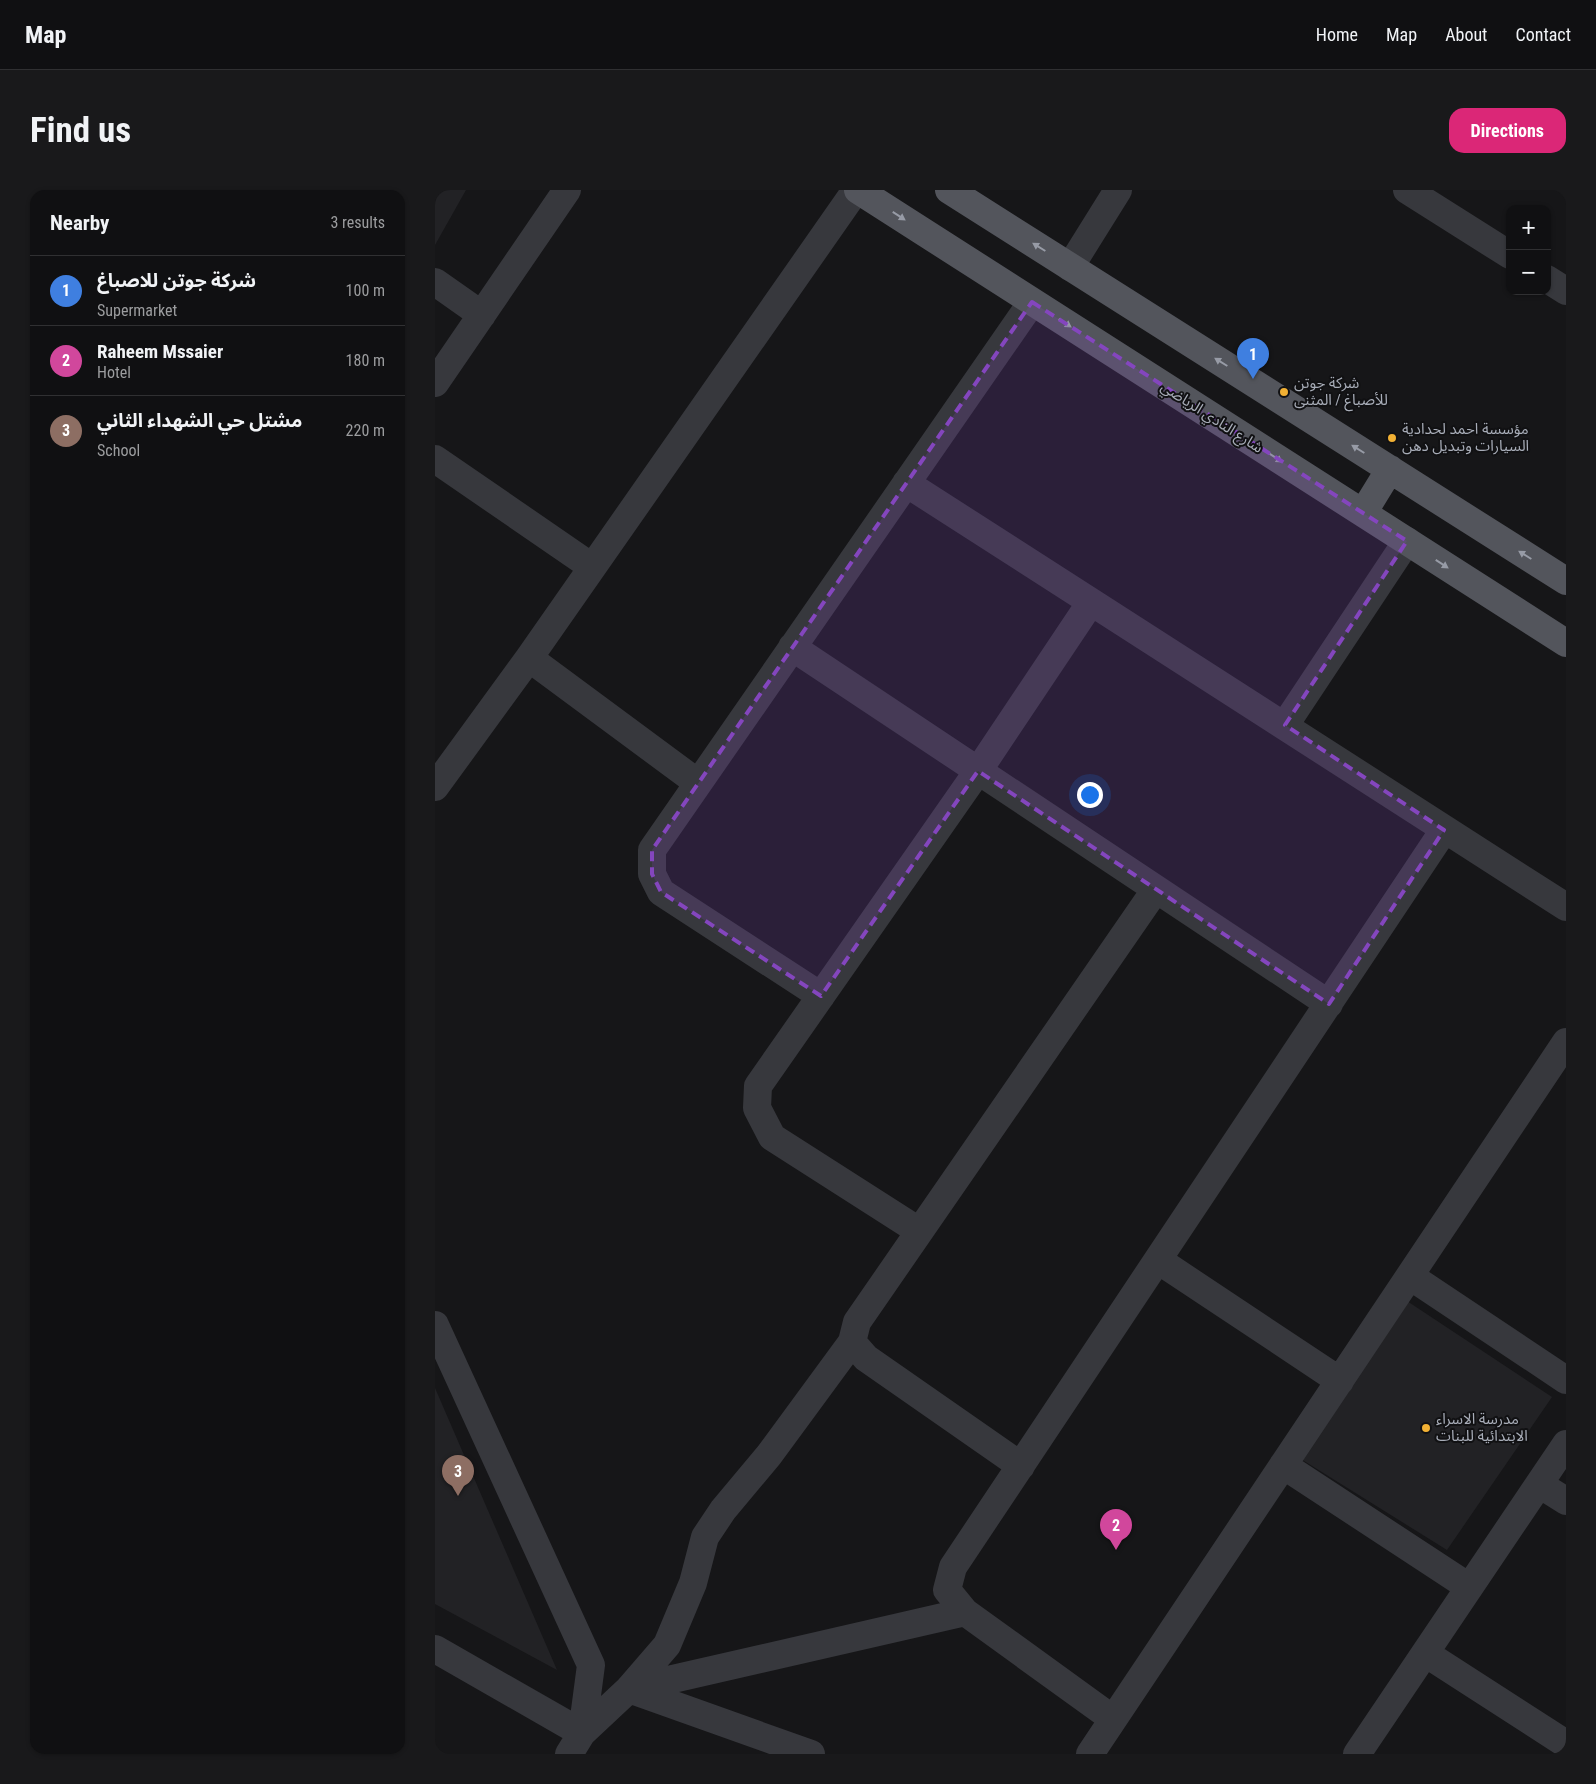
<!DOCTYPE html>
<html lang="en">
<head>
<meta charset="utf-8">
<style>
	body { margin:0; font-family:"Roboto Condensed","Noto Sans Arabic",sans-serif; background:#19191b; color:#f1f3f6 }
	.controls { position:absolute; right:15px; top:15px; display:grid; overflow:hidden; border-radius:10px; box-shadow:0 1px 4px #0004 }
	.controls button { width:45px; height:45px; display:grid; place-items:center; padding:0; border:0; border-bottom:1px solid #303032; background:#101012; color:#f1f3f6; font:25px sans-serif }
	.you { position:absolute; left:654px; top:604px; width:18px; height:18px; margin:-12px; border:4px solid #fff; border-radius:50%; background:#1a73e8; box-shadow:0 0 0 8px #1a73e833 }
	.badge { display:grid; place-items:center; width:32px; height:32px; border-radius:50%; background:#db2777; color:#fff; font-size:16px; font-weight:700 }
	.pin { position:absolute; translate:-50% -41px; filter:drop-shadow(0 1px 2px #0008) }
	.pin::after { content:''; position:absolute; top:26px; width:18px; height:15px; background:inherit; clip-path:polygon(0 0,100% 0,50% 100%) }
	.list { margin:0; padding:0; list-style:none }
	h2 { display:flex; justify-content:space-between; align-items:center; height:65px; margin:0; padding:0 20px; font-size:21px }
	h2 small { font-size:16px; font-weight:400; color:#9c9d9f }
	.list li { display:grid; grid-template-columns:32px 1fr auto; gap:15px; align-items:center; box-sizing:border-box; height:70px; padding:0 20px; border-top:1px solid #303032 }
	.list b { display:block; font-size:19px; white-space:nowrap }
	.list p { margin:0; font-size:16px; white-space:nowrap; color:#9c9d9f }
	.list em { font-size:16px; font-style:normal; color:#9c9d9f }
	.map { position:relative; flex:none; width:1131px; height:1564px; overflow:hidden; border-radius:15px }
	header { display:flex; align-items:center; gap:30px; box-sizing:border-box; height:70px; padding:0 25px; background:#101012; border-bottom:1px solid #303032 }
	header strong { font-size:24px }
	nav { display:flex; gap:28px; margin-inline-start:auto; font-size:18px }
	.intro { display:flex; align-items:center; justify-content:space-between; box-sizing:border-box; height:120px; padding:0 30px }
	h1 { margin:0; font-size:35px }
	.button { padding:12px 22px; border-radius:15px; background:#db2777; color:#fff; font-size:18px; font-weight:700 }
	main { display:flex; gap:30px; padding:0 30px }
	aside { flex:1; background:#101012; border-radius:15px; box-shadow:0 1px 4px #0004 }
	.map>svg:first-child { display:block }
	.built { fill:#222225 }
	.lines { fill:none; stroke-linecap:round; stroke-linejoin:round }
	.minor { stroke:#37383d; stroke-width:28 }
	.major { stroke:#53555c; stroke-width:28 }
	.oneway { fill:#979ba6 }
	.marked { fill:#8446be; fill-opacity:0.2; stroke:#8446be; stroke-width:4; stroke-dasharray:10 6; stroke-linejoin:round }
	.poi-dot { fill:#f2b134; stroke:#111113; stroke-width:2 }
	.labels { text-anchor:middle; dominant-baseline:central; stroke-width:4; stroke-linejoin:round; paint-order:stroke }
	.poi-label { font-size:15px; fill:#a8adb8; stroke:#111113; text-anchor:start }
	.street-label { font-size:15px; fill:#a8adb8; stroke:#111113 }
</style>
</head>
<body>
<header>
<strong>Map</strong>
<nav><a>Home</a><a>Map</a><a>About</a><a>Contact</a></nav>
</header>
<div class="intro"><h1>Find us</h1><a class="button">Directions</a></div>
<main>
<aside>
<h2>Nearby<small>3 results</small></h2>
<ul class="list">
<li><span class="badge" style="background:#3f7fe0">1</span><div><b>شركة جوتن للاصباغ</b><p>Supermarket</p></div><em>100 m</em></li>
<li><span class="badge" style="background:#d1479c">2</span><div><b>Raheem Mssaier</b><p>Hotel</p></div><em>180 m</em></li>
<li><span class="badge" style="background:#8d6e63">3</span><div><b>مشتل حي الشهداء الثاني</b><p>School</p></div><em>220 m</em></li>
</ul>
</aside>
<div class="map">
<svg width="1131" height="1564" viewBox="0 0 1131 1564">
	<rect width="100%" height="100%" fill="#161618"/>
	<path class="built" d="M 0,0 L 31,0 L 0,55 Z
		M 972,1111 L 1117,1207 L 1012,1360 L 866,1269 Z
		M 0,1198 L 122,1480 L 0,1414 Z"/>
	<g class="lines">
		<path class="minor" d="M 972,0 L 1075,65
			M 635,77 L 683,0
			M 1112,89 L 1131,101
			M 0,92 L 47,125
			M 0,193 L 132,0
			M 0,269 L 157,377
			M 471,293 L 1131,717
			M 357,457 L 894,814
			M 94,468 L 263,593
			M 850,535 L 972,351
			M 0,597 L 94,468 L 421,0
			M 386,806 L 226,702 L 217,684 L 217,660 L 597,112
			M 484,1041 L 337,947 L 322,918 L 323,896 L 543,581 L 656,412
			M 723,1070 L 905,1191
			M 975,1086 L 1131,1190
			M 0,1135 L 156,1475 L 147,1543
			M 417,1152 L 431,1168 L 586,1276
			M 848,1275 L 1034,1397
			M 1104,1294 L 1131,1311
			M 0,1459 L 147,1543
			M 990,1463 L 1131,1554
			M 678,1529 L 530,1422 L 512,1400 L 518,1377 L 1009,640
			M 134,1564 L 147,1543 L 194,1499 L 232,1455 L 258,1393 L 270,1347 L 288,1320 L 334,1265 L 417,1152 L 422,1132 L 721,699
			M 376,1564 L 194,1499 L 530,1422
			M 655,1564 L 1131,852
			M 922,1564 L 1131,1254"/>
		<path class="major" d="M 423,0 L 1131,453
			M 514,0 L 1131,391
			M 928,323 L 955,279"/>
	</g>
	<defs><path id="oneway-solid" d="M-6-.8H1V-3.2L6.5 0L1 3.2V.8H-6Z" transform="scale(1.25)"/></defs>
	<g class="oneway">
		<use href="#oneway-solid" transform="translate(464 26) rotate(33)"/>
		<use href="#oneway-solid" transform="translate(604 57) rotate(-148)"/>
		<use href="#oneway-solid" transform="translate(630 133) rotate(33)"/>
		<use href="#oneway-solid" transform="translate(786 172) rotate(-148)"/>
		<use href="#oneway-solid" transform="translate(923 259) rotate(-148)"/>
		<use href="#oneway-solid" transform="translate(841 268) rotate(33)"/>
		<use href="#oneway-solid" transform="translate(1090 365) rotate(-148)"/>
		<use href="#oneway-solid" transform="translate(1007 374) rotate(33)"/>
	</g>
	<path class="marked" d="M 597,112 L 972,351 L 850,535 L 1009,640 L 894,814 L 543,581 L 386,806 L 226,702 L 217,684 L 217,660 Z"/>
	<g class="poi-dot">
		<circle cx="849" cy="202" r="5"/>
		<circle cx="957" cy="248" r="5"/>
		<circle cx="991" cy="1238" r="5"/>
	</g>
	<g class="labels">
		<g class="poi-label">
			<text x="859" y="193">شركة جوتن<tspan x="859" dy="17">للأصباغ / المثنى</tspan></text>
			<text x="967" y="239">مؤسسة احمد لحدادية<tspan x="967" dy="17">السيارات وتبديل دهن</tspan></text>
			<text x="1001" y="1229">مدرسة الاسراء<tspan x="1001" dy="17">الابتدائية للبنات</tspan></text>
		</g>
		<g class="street-label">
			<text transform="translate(777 227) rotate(33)">شارع النادي الرياضي</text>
		</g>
	</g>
</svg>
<div class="controls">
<button>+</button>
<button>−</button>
</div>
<div class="you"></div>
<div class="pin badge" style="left:818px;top:189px;background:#3f7fe0">1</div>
<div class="pin badge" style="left:681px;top:1360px;background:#d1479c">2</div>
<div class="pin badge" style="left:23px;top:1306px;background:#8d6e63">3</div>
</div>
</main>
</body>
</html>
